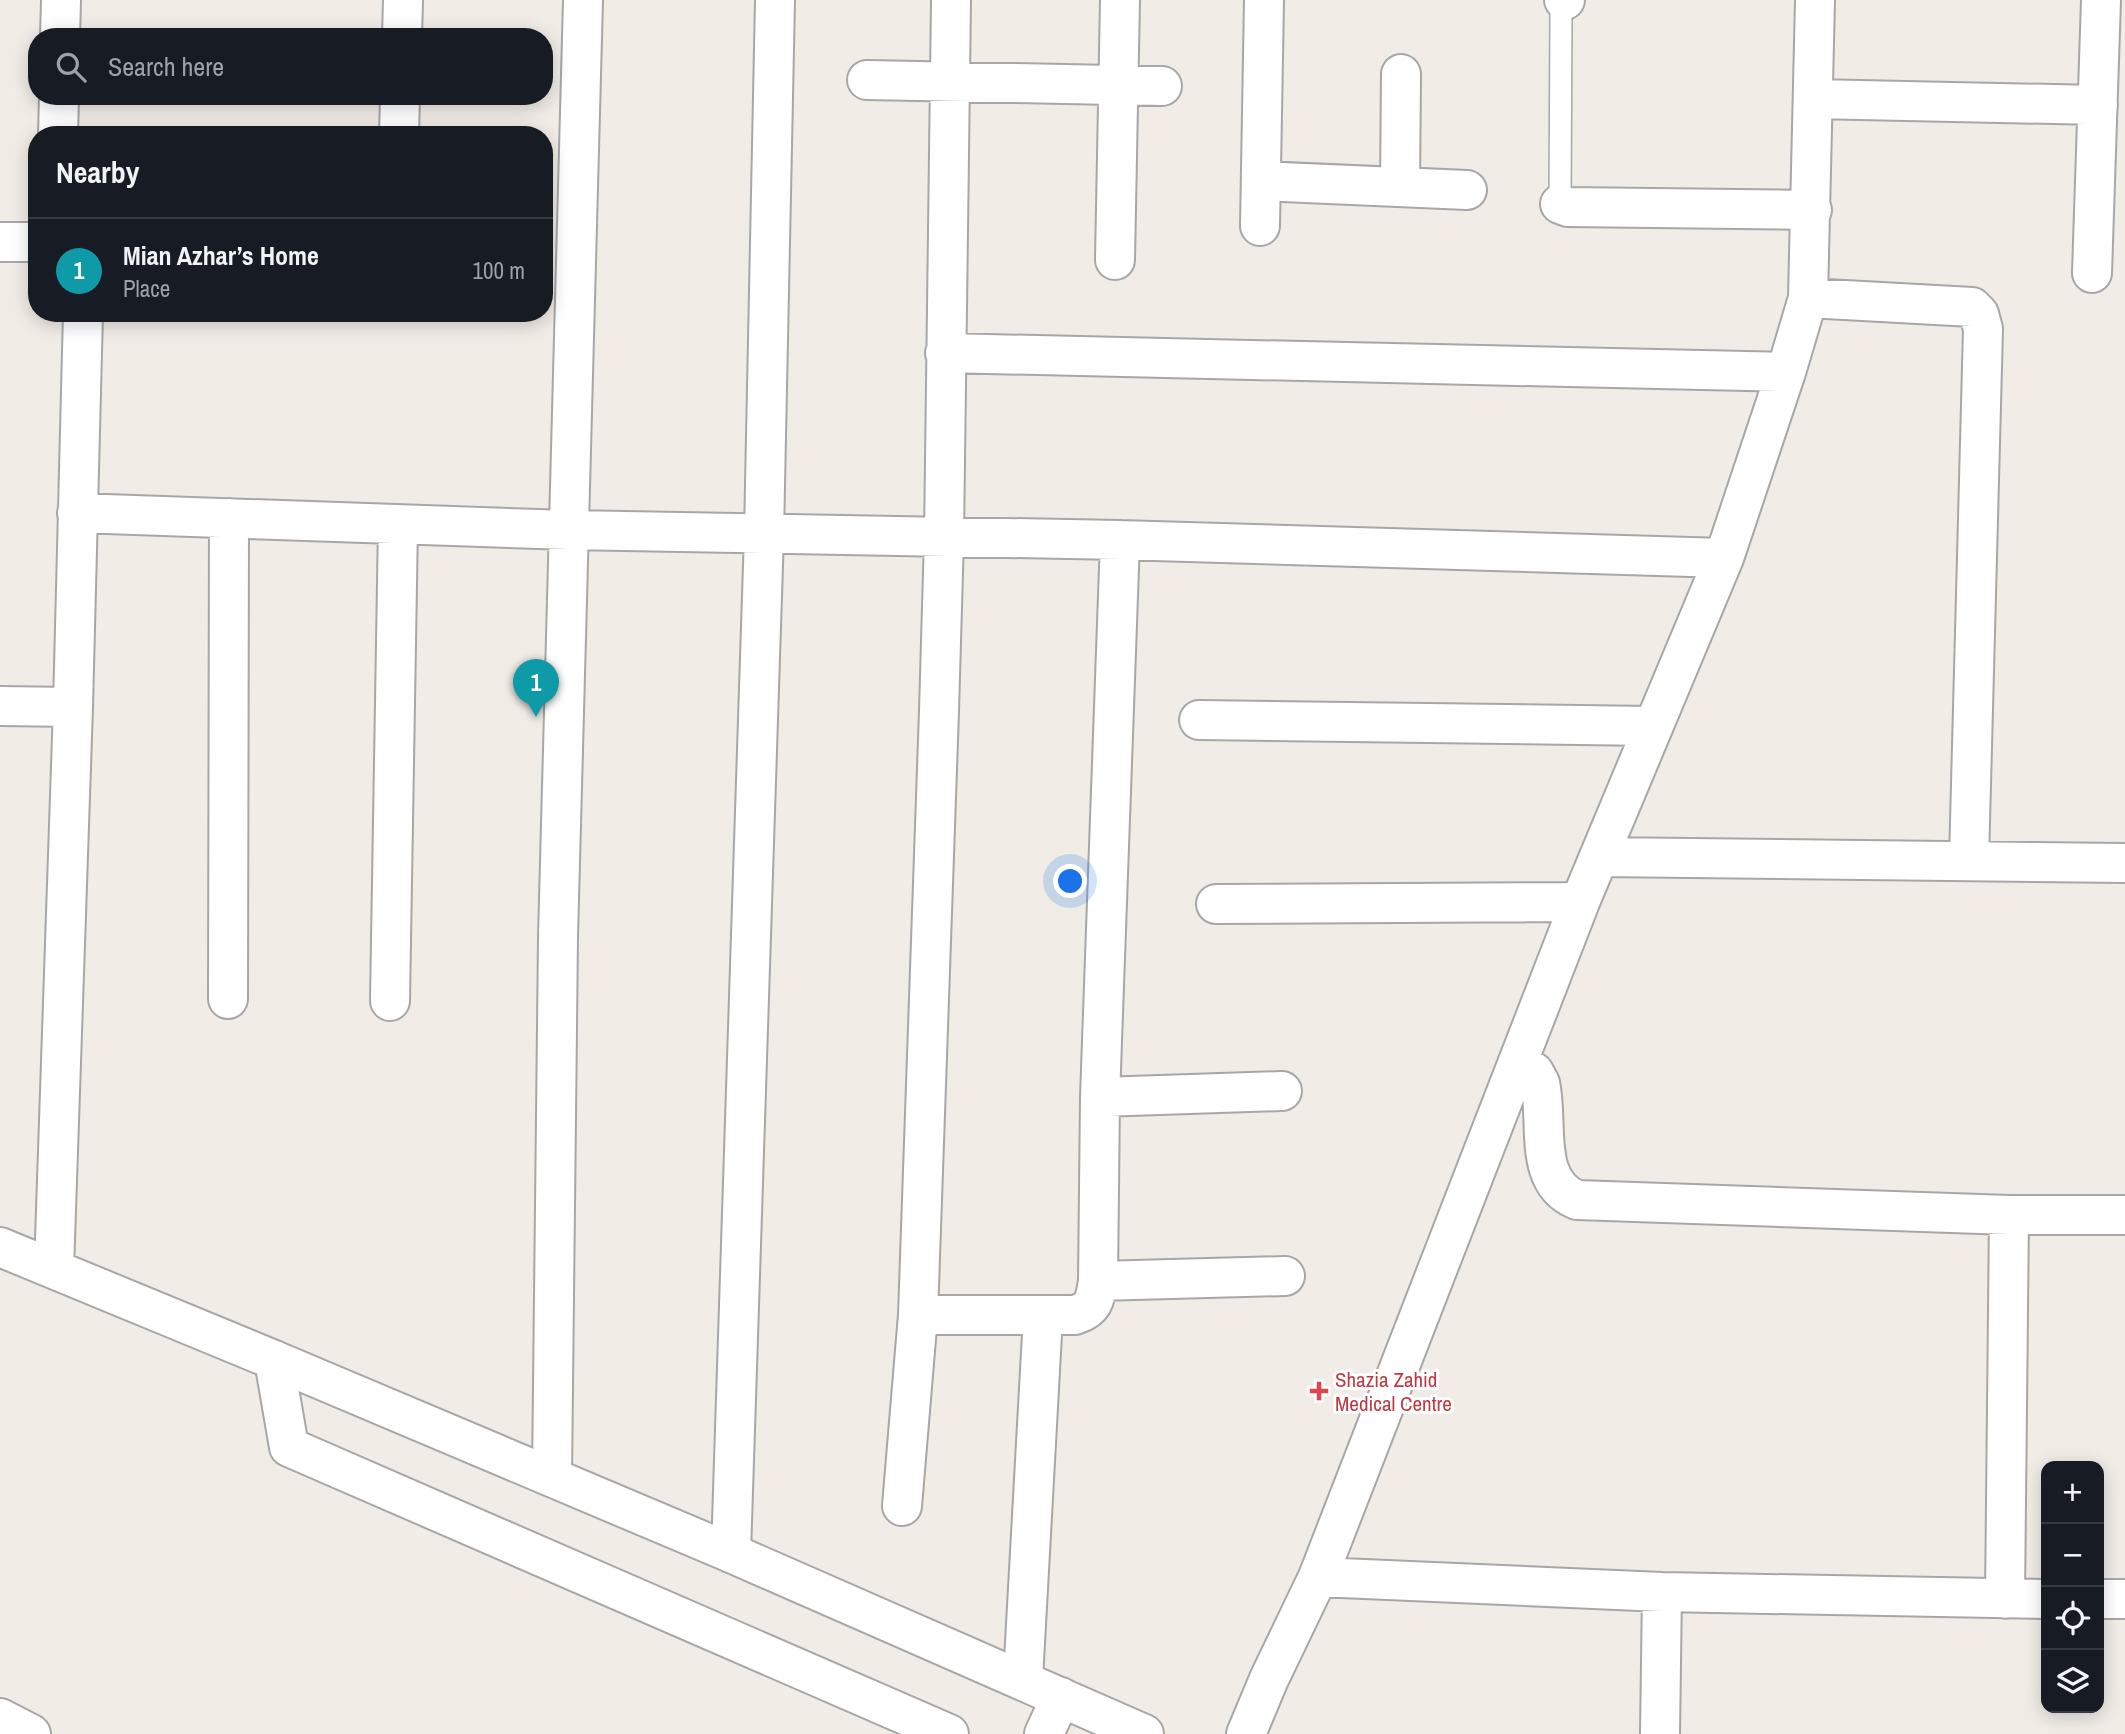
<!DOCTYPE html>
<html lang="en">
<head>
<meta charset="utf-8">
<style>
	body { margin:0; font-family:"Archivo Narrow",sans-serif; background:#20242c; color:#f1f3f6 }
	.controls { position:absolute; right:21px; bottom:21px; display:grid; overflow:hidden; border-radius:14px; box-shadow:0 4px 18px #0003 }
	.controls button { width:63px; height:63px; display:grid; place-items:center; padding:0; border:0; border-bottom:2px solid #363941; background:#171b24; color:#f1f3f6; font:35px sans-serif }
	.you { position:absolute; left:1071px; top:882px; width:24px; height:24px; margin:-18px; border:5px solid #fff; border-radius:50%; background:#1a73e8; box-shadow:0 0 0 10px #1a73e833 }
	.badge { display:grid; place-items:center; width:46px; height:46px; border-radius:50%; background:#d0000e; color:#fff; font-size:23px; font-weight:700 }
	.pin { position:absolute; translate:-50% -58px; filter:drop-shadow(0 2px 4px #0008) }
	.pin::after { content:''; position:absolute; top:37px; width:24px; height:21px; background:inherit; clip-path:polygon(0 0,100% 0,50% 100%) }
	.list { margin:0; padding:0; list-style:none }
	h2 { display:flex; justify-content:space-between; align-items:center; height:91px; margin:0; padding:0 28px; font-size:30px }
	h2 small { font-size:23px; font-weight:400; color:#9ea1a6 }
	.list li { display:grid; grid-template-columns:46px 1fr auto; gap:21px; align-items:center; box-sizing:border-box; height:105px; padding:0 28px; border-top:2px solid #363941 }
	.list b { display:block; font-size:26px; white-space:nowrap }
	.list p { margin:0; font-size:23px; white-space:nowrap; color:#9ea1a6 }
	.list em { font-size:23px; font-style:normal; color:#9ea1a6 }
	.icon { flex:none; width:38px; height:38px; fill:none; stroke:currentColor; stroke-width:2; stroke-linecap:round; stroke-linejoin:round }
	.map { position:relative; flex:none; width:2125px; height:1734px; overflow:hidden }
	.search { position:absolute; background:#171b24; box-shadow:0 4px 18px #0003; left:28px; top:28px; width:525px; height:77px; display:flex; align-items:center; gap:18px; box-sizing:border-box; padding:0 24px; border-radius:28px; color:#9ea1a6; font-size:26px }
	.panel { position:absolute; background:#171b24; box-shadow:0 4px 18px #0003; left:28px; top:126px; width:525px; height:196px; border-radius:28px }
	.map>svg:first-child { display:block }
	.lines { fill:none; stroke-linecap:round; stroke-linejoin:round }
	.service-casing { stroke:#a7a7a7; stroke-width:24 }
	.minor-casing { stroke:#a7a7a7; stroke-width:42 }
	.tertiary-casing { stroke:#a7a7a7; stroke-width:42 }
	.service { stroke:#fff; stroke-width:21 }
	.minor { stroke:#fff; stroke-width:38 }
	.tertiary { stroke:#fff; stroke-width:38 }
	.health-dot { fill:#e0444e; stroke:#fff; stroke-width:2.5 }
	.labels { text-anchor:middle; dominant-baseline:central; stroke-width:6; stroke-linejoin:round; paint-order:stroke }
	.health-label { font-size:21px; fill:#be3a42; stroke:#fff; text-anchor:start }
</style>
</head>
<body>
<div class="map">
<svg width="2125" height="1734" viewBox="0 0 2125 1734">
	<rect width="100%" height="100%" fill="#f1ece6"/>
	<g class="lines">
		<g class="service-casing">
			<path id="service" d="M 1560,204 L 1561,13 L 1564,0"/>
		</g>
		<g class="minor-casing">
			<path id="minor" d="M 1564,0 L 1565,0
				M 60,37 L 61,0
				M 402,37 L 403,0
				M 867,80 L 1162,86
				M 1813,99 L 2098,105
				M 58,135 L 59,96
				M 399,135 L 400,96
				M 1261,181 L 1467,190
				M 1400,187 L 1401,74
				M 1560,204 L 1568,207 L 1812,210
				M 1260,226 L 1264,0
				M 0,242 L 37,242
				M 1115,260 L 1120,0
				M 2092,273 L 2101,0
				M 1808,298 L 1972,307 L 1979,314 L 1983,329 L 1969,860
				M 945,353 L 1786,372
				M 77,513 L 569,530 L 1120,540 L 1724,558
				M 0,706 L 73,707
				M 1199,720 L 1653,726
				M 1600,857 L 2125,863
				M 1216,904 L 1580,902
				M 228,999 L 229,518
				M 390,1001 L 398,524
				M 1519,1063 L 1534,1072 L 1540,1083 C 1549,1122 1532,1182 1577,1200 L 2009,1215 L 2125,1215
				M 1100,1097 L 1282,1091
				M 0,1247 L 274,1360
				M 54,1269 L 73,707 L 83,313
				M 1098,1281 L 1285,1276
				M 918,1315 L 1075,1315 C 1094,1309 1095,1300 1098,1281 L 1100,1097 L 1120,540
				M 552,1476 L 558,937 L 583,0
				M 902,1506 L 918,1315 L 939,711 L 944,538 L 951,0
				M 731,1553 L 764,534 L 775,0
				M 1318,1577 L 1662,1592 L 2046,1599
				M 2005,1599 L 2009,1215
				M 2099,1599 L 2125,1599
				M 1023,1679 L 1043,1316
				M 0,1718 L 31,1734
				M 1246,1734 L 1269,1679 L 1318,1577 L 1580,902 L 1724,558 L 1786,372 L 1808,298 L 1815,0
				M 1660,1734 L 1662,1592"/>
		</g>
		<g class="tertiary-casing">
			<path id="tertiary" d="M 949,1734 L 289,1447 L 274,1360 L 731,1553 L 1144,1734
				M 1044,1734 L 1061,1697"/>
		</g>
		<use href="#service" class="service"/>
		<use href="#minor" class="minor"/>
		<use href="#tertiary" class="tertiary"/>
	</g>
	<path class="health-dot" d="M1315.5 1380.5h7v7h7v7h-7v7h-7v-7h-7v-7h7z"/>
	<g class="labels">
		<g class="health-label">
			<text x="1335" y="1379">Shazia Zahid<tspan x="1335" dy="24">Medical Centre</tspan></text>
		</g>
	</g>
</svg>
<div class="controls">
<button>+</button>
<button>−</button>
<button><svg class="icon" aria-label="locate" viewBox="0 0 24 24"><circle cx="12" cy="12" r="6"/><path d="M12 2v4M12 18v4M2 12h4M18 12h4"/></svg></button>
<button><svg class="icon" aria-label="layers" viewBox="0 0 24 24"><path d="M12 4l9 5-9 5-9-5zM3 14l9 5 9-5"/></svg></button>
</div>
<div class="you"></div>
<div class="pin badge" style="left:536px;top:717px;background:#0f9aa8">1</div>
<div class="search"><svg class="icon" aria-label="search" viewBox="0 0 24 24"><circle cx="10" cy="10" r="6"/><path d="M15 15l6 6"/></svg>Search here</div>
<section class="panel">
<h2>Nearby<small></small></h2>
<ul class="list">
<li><span class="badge" style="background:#0f9aa8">1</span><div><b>Mian Azhar’s Home</b><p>Place</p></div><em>100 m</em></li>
</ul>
</section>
</div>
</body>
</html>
